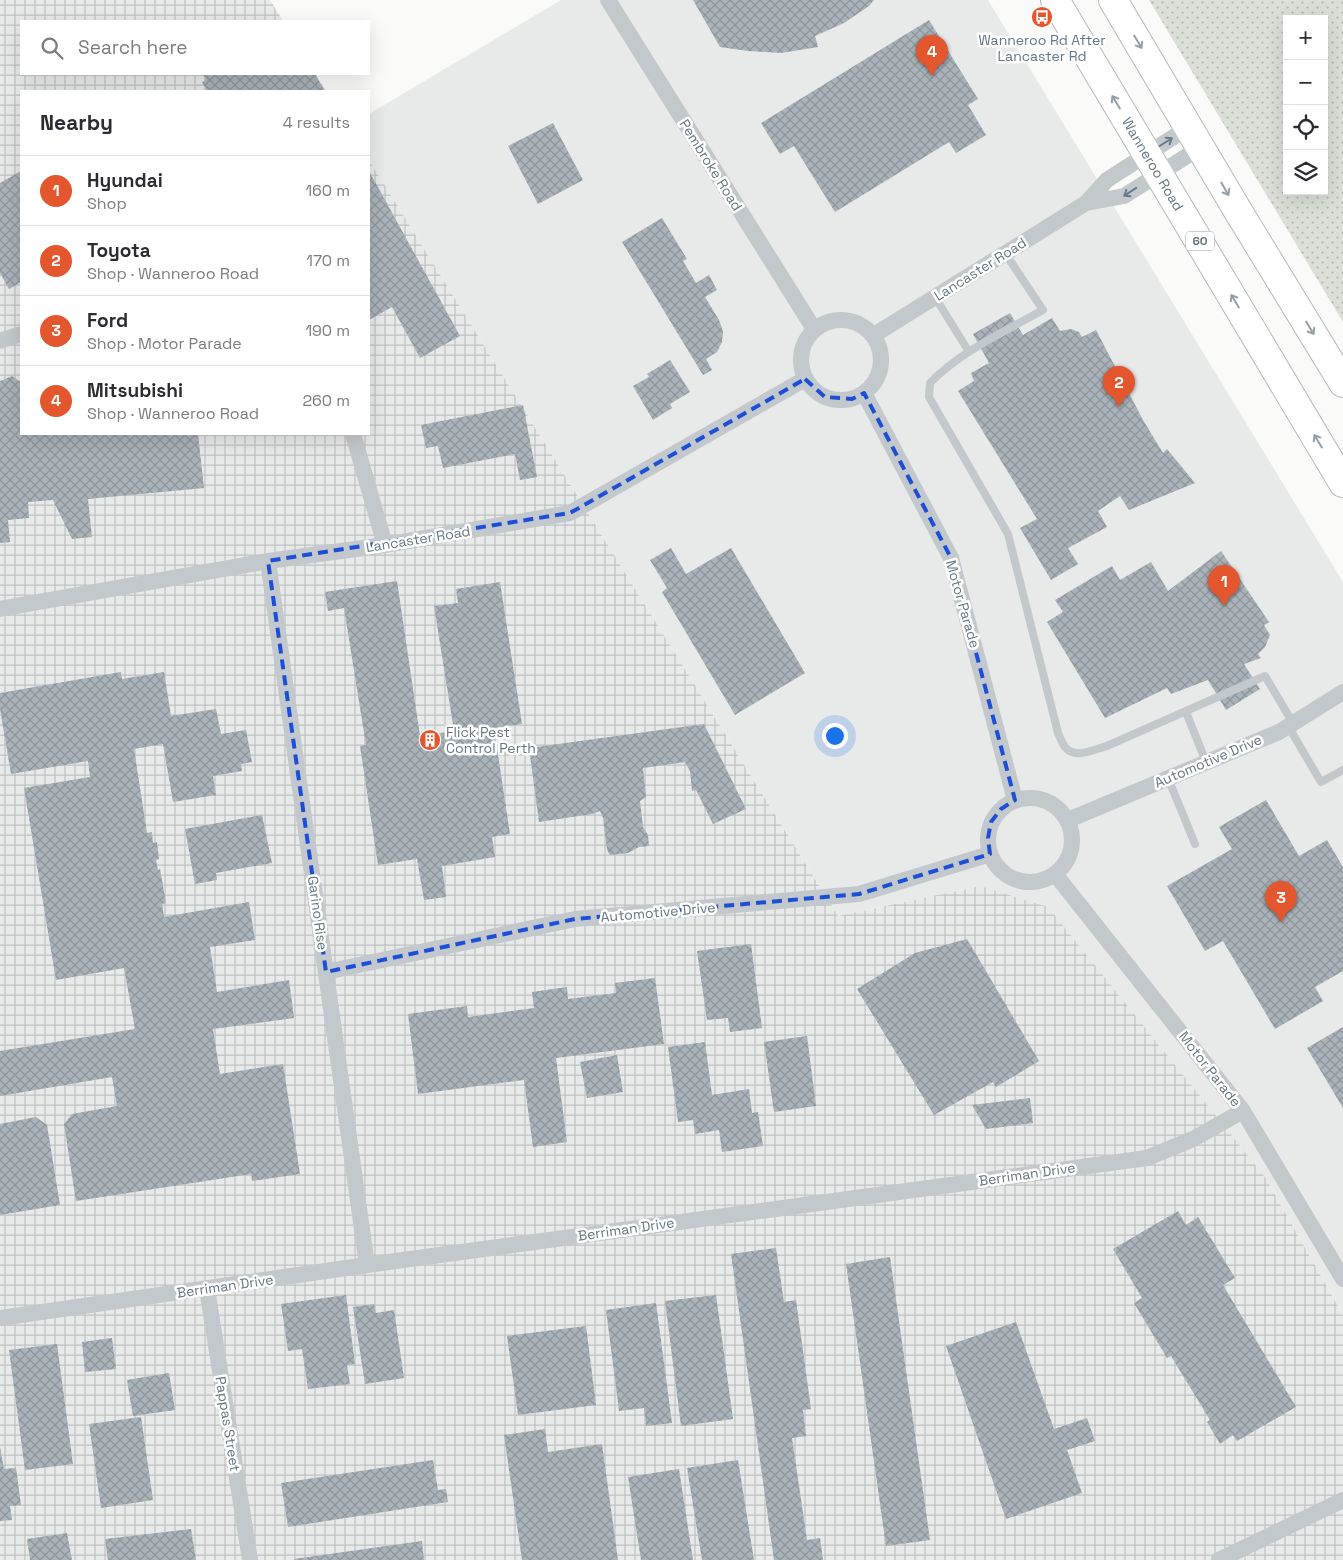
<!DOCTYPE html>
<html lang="en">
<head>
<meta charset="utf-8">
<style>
	body { margin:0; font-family:"Space Grotesk",sans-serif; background:#f2f2f3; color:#2b2b33 }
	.controls { position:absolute; right:15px; top:15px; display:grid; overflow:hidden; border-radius:0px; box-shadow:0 5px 20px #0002 }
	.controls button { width:45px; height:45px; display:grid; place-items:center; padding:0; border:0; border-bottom:1px solid #e1e1e2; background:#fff; color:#2b2b33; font:25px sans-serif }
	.you { position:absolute; left:834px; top:735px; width:18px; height:18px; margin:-12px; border:4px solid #fff; border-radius:50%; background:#1a73e8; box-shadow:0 0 0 8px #1a73e833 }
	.badge { display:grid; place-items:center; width:32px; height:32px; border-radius:50%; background:#e4572e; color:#fff; font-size:16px; font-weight:700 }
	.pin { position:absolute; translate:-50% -41px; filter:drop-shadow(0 1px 2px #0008) }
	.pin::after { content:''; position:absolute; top:26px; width:18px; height:15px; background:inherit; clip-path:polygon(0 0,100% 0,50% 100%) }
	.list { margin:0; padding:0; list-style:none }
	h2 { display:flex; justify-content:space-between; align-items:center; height:65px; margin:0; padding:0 20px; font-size:21px }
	h2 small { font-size:16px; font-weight:400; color:#7c7c81 }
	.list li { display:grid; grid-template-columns:32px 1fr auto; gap:15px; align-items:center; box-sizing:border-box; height:70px; padding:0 20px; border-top:1px solid #e1e1e2 }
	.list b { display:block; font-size:19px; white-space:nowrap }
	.list p { margin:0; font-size:16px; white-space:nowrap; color:#7c7c81 }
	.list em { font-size:16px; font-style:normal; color:#7c7c81 }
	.icon { flex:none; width:28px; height:28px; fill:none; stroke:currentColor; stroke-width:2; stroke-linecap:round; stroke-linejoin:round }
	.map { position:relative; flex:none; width:1343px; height:1560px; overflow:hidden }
	.search { position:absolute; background:#fff; box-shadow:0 5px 20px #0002; left:20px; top:20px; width:350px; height:55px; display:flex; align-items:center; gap:12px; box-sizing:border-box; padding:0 18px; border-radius:0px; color:#7c7c81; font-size:19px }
	.panel { position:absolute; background:#fff; box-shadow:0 5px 20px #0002; left:20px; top:90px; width:350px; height:345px; border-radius:0px }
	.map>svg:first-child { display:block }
	.built { fill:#e8e9e9 }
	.industrial { fill:url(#industrial-grid) }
	.park { fill:url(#park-dots); fill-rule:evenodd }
	.building { fill:url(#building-cross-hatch) }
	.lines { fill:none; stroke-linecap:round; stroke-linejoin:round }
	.highway-casing { stroke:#b4b9bd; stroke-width:30 }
	.lane { stroke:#c3c8cc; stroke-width:8 }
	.street { stroke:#c3c8cc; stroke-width:16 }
	.highway { stroke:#fff; stroke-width:28 }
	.oneway { stroke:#939fa8 }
	.oneway2 { stroke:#6a7a87 }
	.marked { fill:none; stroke:#1d4ed8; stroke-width:4; stroke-dasharray:10 6; stroke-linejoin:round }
	.labels { text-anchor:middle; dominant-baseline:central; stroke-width:5; stroke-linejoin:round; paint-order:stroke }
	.shield { fill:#fff; stroke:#939fa8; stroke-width:1 }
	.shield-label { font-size:12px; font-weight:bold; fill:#657683 }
	.poi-label { font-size:14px; fill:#657683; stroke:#fff }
	.street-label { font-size:14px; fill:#657683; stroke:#fff }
</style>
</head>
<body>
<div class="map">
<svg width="1343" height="1560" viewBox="0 0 1343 1560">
	<defs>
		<pattern id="industrial-grid" width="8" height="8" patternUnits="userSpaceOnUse" patternTransform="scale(1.25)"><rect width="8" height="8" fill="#e8e9e9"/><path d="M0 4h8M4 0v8" fill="none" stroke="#c0c1c2"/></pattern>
		<pattern id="park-dots" width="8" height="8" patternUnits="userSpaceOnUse" patternTransform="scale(1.25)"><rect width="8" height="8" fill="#dadfd7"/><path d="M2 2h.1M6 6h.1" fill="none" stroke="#b4b9b4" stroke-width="1.8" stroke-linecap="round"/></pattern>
		<pattern id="building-cross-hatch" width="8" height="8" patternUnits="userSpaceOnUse" patternTransform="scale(1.25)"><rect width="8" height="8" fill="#aab3b9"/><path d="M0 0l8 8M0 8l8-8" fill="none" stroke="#8e969c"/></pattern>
	</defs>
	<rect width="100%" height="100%" fill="#fafaf8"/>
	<path class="built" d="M 561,0 L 988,0 L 1343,582 L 1343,1315 L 1265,1177 L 980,886 L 838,916 L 369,160 L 369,114 Z"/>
	<path class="industrial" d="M 0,0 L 270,0 L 283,21 L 21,21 L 21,74 L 315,74 L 326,91 L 21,91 L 21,434 L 369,434 L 369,160 L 838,916 L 980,886 L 1048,907 L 1265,1177 L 1343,1315 L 1343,1560 L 0,1560 Z"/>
	<path class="park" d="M 1149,0 L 1343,0 L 1343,322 ZM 1287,19 L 1324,19 L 1324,191 L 1287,191 Z"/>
	<path class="building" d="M 693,0 L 874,0 L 869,6 L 844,23 L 815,36 L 818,47 L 781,53 L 748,51 L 720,47 Z
		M 929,20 L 978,99 L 968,105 L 986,135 L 956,153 L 949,142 L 835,212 L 794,146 L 780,154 L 761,123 Z
		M 203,74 L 315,74 L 325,91 L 207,91 L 202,82 L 206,80 Z
		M 553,123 L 583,180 L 538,204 L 508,146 Z
		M 21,171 L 21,282 L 9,289 L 0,273 L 0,183 Z
		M 369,171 L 460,336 L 420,358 L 392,307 L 369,320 Z
		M 662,218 L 687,259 L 683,261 L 696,283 L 709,275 L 717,290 L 705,297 L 719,320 L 723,331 L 722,342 L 717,352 L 706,359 L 712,370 L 703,375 L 622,242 Z
		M 1010,313 L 1023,335 L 1052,318 L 1060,331 L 1071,329 L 1079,332 L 1082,337 L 1096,330 L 1143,420 L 1163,453 L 1167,449 L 1195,483 L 1129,510 L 1120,496 L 1098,511 L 1107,527 L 1068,548 L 1078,564 L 1051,580 L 1020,528 L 1037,519 L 958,391 L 974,381 L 971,373 L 989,363 L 973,334 Z
		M 670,360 L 690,392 L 670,404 L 672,408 L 653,420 L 633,386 L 649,377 L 647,374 Z
		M 12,376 L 21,382 L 21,434 L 198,434 L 204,488 L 88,499 L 92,537 L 72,539 L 53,500 L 28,502 L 29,518 L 8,520 L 10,542 L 0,543 L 0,381 Z
		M 523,405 L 537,477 L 520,480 L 515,454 L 443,468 L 438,446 L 426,448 L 421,425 Z
		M 671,548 L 686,574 L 731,548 L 805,673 L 735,715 L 662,592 L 667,588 L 650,560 Z
		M 1221,551 L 1269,622 L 1264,625 L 1270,635 L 1265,647 L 1258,654 L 1261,658 L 1244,664 L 1260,689 L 1226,710 L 1208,680 L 1171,694 L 1167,688 L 1105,718 L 1047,622 L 1063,612 L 1055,600 L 1112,566 L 1120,580 L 1151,562 L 1168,591 Z
		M 397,581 L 420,736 L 454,731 L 434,606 L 458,603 L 456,589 L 500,582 L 522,724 L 494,728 L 510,834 L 492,837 L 495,857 L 442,866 L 446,897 L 424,900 L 417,859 L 378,865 L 360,746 L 366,745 L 344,608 L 328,611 L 325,592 Z
		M 121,672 L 122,679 L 164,672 L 171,716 L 216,709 L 221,734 L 246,730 L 252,762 L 241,764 L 242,771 L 213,776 L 216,795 L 173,802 L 163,744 L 134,749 L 147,833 L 152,832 L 153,843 L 157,842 L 159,859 L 156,860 L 158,870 L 160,869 L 166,903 L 162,904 L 164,917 L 249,902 L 255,940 L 210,947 L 217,992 L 289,980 L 294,1018 L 213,1029 L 220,1074 L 283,1064 L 300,1174 L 252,1181 L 251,1174 L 76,1201 L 64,1124 L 72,1114 L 117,1106 L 112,1077 L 0,1096 L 0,1051 L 135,1029 L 124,968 L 56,980 L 24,788 L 90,777 L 88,761 L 11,774 L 0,709 L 0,693 Z
		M 704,724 L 746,809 L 713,824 L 696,790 L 692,791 L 690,771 L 685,762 L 643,768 L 646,797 L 640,801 L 643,827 L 648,835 L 649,846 L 639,847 L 628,853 L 610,855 L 607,850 L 603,818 L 600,811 L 592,814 L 539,822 L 529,748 Z
		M 1266,800 L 1299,856 L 1327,840 L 1343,867 L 1343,971 L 1315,987 L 1323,1001 L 1275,1029 L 1223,941 L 1205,951 L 1167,886 L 1232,849 L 1219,827 Z
		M 262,815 L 272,863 L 216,873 L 217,880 L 195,884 L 185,829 Z
		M 967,939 L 1039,1061 L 996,1087 L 993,1082 L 934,1115 L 857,989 L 915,953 Z
		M 751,944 L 762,1028 L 730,1032 L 728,1018 L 707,1020 L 697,951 Z
		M 655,978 L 664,1044 L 556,1058 L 567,1142 L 533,1147 L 524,1080 L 418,1094 L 408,1014 L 467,1006 L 468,1017 L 534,1008 L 532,992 L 567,987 L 568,999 L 616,993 L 615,983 Z
		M 1343,1027 L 1343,1108 L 1307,1048 Z
		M 807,1036 L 816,1106 L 774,1112 L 764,1042 Z
		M 705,1042 L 712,1095 L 749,1089 L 752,1113 L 758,1112 L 763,1146 L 722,1152 L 719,1130 L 695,1134 L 693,1120 L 678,1122 L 668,1047 Z
		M 617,1055 L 623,1092 L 587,1098 L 580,1062 Z
		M 1030,1098 L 1033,1123 L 986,1129 L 972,1105 Z
		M 36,1117 L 47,1125 L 60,1205 L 0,1215 L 0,1124 Z
		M 1178,1211 L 1186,1225 L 1198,1217 L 1235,1278 L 1223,1285 L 1296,1407 L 1237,1441 L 1233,1435 L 1220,1444 L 1207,1422 L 1210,1420 L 1171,1356 L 1167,1358 L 1134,1303 L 1142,1298 L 1113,1249 Z
		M 776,1248 L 784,1302 L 796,1300 L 811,1409 L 803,1410 L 806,1436 L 792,1438 L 807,1540 L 820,1538 L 823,1560 L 774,1560 L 731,1254 Z
		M 890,1257 L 930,1540 L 886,1546 L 846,1264 Z
		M 346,1295 L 355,1364 L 347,1365 L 350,1384 L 308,1389 L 302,1349 L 288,1351 L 281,1304 Z
		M 716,1295 L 733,1419 L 681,1426 L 665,1301 Z
		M 656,1303 L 672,1423 L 646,1426 L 644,1408 L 619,1411 L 606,1310 Z
		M 374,1304 L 376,1313 L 394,1310 L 404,1378 L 365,1384 L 353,1307 Z
		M 1016,1322 L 1054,1429 L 1087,1418 L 1095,1441 L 1067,1450 L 1082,1493 L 1006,1519 L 946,1346 Z
		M 586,1326 L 596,1405 L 518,1415 L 507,1336 Z
		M 112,1338 L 116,1369 L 85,1372 L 82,1342 Z
		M 57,1344 L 73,1464 L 25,1470 L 9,1350 Z
		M 169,1373 L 175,1410 L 133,1416 L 127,1380 Z
		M 141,1417 L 153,1500 L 101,1508 L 89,1424 Z
		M 545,1429 L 548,1452 L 602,1444 L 618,1560 L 522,1560 L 504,1435 Z
		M 0,1447 L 4,1469 L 16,1468 L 21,1505 L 10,1506 L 12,1520 L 0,1521 Z
		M 433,1460 L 438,1490 L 446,1489 L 448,1502 L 288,1527 L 281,1483 Z
		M 738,1460 L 754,1560 L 702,1560 L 687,1468 Z
		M 679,1469 L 693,1560 L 641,1560 L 628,1477 Z
		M 191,1529 L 196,1560 L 108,1560 L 105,1539 Z
		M 67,1533 L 72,1560 L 30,1560 L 27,1539 Z
		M 422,1541 L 424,1560 L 294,1560 L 294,1559 Z"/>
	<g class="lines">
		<g class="highway-casing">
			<g id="highway">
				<path id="s1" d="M 1055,0 L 1343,483"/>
				<path d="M 1113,0 L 1238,211 L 1343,383"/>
			</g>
		</g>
		<path class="lane" d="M 1005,253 L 1043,310 C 1004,332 961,351 930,383 L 929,397 L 1008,534 L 1058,733 C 1060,738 1062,743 1065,747 C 1075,760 1095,749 1107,746 L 1265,676 L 1293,723
			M 935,297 L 969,352
			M 1186,712 L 1206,762
			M 1288,726 L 1321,782 L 1343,770
			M 1168,778 L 1195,844"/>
		<path class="street" d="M 608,0 L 814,329
			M 1086,203 L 1124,196 L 1201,147
			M801 360a40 40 0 1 1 80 0a40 40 0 1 1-80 0Z
			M 874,335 L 1086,203 L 1107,180 L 1189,127
			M 0,341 L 21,334
			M 864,393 L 951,558 L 1015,800
			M 353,434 L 385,545
			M 268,561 L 367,1265
			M 0,609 L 268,561 L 385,545 L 570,513 L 805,379
			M988 840a42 42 0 1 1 84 0a42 42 0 1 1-84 0Z
			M 1068,820 L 1279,732 L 1343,692
			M 1055,874 L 1243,1111 L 1343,1279
			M 326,972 L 575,919 L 859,894 L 990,854
			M 207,1289 L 250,1560
			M 0,1318 L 367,1265 L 1147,1158 L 1193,1139 L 1243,1111
			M 1219,1560 L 1343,1500"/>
		<use href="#highway" class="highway"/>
	</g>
	<defs><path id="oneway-shaft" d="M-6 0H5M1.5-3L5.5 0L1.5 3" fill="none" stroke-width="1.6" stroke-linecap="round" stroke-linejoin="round" transform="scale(1.25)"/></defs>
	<g class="oneway">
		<use href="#oneway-shaft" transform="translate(1138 42) rotate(59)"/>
		<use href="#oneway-shaft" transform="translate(1116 102) rotate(-121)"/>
		<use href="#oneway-shaft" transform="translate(1225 189) rotate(60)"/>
		<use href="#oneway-shaft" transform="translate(1235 301) rotate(-121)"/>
		<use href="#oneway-shaft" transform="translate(1310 328) rotate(59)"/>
		<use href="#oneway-shaft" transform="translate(1318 441) rotate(-121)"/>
	</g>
	<g class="oneway2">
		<use href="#oneway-shaft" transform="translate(1166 142) rotate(-32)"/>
		<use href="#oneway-shaft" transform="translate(1130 192) rotate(147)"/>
	</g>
	<path class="marked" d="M 805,379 L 825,397 L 852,399 L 864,393 L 951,558 L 1015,800 L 1001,809 L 991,822 L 988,838 L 990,854 L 859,894 L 575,919 L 326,972 L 268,561 L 570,513 Z"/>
	<defs>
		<g id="bus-disc" transform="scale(1.125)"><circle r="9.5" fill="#e4572e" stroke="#fff"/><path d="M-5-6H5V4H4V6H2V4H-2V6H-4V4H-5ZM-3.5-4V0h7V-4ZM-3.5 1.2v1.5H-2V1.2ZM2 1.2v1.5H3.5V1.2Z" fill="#fff"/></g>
		<g id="building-disc" transform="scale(1.125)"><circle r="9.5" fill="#e4572e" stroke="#fff"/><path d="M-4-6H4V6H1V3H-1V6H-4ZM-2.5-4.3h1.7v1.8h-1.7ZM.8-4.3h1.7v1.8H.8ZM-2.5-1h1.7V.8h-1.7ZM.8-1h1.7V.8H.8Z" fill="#fff"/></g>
	</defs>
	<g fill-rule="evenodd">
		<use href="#bus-disc" x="1042" y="17"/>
		<use href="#building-disc" x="430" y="740"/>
	</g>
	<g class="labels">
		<rect class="shield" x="1186" y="231.5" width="28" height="19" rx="4"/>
		<g class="shield-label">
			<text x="1200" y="241">60</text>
		</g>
		<g class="poi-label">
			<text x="1042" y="40">Wanneroo Rd After<tspan x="1042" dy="16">Lancaster Rd</tspan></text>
			<text x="446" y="732" text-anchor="start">Flick Pest<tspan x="446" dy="16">Control Perth</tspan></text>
		</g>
		<g class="street-label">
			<text stroke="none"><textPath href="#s1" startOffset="191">Wanneroo Road</textPath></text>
			<text transform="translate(711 165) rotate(58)">Pembroke Road</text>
			<text transform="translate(980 269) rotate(-32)">Lancaster Road</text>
			<text transform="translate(418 539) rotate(-9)">Lancaster Road</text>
			<text transform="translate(963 604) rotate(74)">Motor Parade</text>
			<text transform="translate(1208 761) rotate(-23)">Automotive Drive</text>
			<text transform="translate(658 912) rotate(-5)">Automotive Drive</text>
			<text transform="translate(318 913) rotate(82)">Garino Rise</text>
			<text transform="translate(1210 1069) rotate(52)">Motor Parade</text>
			<text transform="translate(1027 1174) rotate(-8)">Berriman Drive</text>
			<text transform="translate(626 1229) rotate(-8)">Berriman Drive</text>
			<text transform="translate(225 1286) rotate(-8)">Berriman Drive</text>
			<text transform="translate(228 1424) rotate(81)">Pappas Street</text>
		</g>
	</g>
</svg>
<div class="controls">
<button>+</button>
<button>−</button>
<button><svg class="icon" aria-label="locate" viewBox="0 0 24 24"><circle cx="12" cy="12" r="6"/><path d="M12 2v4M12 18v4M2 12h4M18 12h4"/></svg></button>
<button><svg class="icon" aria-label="layers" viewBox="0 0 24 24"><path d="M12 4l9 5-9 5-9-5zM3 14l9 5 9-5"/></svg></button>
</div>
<div class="you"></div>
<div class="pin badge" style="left:1224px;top:606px">1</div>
<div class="pin badge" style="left:1119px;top:407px">2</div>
<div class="pin badge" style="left:1281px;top:922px">3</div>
<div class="pin badge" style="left:932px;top:76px">4</div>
<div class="search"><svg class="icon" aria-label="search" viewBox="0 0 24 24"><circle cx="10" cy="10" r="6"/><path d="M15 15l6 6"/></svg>Search here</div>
<section class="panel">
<h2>Nearby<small>4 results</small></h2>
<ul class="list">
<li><span class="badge">1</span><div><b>Hyundai</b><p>Shop</p></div><em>160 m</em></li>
<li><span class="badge">2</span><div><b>Toyota</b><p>Shop · Wanneroo Road</p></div><em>170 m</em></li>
<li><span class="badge">3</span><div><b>Ford</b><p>Shop · Motor Parade</p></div><em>190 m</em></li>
<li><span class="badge">4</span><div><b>Mitsubishi</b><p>Shop · Wanneroo Road</p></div><em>260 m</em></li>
</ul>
</section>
</div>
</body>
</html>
